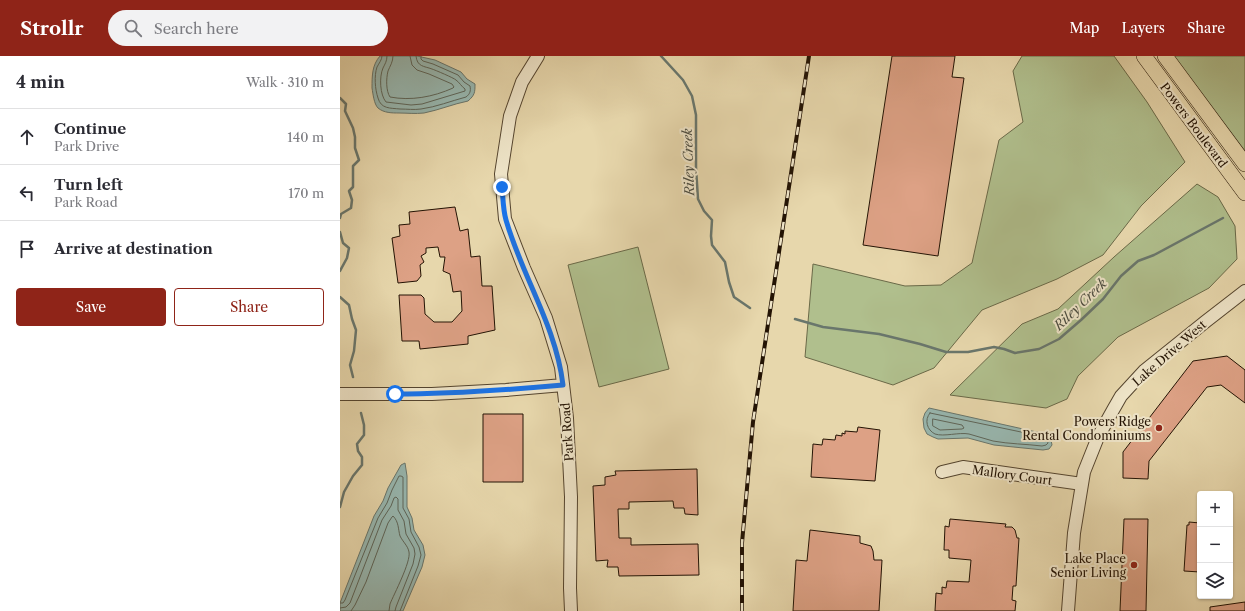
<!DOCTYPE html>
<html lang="en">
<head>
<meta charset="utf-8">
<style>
	body { margin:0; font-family:"Libre Caslon Text",serif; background:#f2f2f3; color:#2b2b33 }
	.controls { position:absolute; right:12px; bottom:12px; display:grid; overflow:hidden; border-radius:4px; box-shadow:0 1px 3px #0004 }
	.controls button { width:36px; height:36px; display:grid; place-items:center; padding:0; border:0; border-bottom:1px solid #e1e1e2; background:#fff; color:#2b2b33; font:20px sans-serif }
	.stop { position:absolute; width:12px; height:12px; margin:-9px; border:3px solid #1a73e8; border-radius:50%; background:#fff }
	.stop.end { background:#1a73e8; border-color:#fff; box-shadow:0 1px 4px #0008 }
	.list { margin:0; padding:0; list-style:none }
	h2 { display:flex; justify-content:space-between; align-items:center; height:52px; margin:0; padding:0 16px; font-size:17px }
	h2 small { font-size:13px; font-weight:400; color:#7c7c81 }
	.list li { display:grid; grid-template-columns:26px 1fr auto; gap:12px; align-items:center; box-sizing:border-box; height:56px; padding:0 16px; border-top:1px solid #e1e1e2 }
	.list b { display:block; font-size:15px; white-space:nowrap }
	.list p { margin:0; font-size:13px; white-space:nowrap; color:#7c7c81 }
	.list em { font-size:13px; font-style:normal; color:#7c7c81 }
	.actions { display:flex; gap:8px; padding:12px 16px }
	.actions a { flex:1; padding:9px 0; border:1px solid #8f2418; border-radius:4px; text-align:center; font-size:14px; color:#8f2418 }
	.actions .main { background:#8f2418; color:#fff }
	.icon { flex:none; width:22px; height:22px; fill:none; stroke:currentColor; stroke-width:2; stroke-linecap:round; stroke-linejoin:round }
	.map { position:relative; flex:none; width:905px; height:555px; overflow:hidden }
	header { display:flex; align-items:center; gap:24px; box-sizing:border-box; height:56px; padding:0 20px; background:#8f2418; color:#fff }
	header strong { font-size:19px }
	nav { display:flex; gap:22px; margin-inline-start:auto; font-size:14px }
	.search { width:280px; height:36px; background:#f2f2f3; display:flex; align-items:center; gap:10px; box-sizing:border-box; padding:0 14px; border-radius:22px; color:#7c7c81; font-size:15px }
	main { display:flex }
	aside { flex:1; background:#fff }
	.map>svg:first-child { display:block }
	.green { fill:#b0bf8d; stroke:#6a6948 }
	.water { fill:#98b8b1; stroke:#69766c }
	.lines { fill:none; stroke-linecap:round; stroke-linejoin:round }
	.shore { stroke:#5e665a; stroke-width:1 }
	.stream { stroke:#69766c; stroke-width:2.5 }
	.building { fill:#dda185; stroke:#231304 }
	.minor-casing { stroke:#54442e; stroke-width:14 }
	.major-casing { stroke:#231304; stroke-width:16 }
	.minor { stroke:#efe5c9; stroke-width:12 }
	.major { stroke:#e7d7ac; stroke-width:15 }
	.rail-casing { stroke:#231304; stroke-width:4 }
	.rail { stroke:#efe5c9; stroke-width:2.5; stroke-dasharray:8; stroke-linecap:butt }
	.route { stroke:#1a73e8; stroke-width:5 }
	.poi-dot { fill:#8f2418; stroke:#efe5c9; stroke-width:1.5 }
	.labels { text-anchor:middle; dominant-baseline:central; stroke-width:4; stroke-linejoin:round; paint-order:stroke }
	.street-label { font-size:12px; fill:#231304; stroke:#efe5c9 }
	.poi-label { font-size:12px; fill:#231304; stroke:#efe5c9; text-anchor:end }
	.water-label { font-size:13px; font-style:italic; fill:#4c4d41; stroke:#efe5c9 }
</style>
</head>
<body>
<header>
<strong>Strollr</strong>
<div class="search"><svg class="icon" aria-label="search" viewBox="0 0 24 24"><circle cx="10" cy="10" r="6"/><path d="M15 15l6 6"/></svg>Search here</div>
<nav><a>Map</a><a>Layers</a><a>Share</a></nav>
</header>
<main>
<aside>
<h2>4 min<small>Walk · 310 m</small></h2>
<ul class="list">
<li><svg class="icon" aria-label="ahead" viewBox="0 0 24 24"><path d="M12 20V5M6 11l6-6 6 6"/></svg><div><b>Continue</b><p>Park Drive</p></div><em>140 m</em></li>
<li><svg class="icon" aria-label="left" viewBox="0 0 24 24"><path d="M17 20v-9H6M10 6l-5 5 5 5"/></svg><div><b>Turn left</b><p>Park Road</p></div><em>170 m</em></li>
<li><svg class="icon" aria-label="arrive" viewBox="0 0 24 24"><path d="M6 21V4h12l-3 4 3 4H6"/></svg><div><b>Arrive at destination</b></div></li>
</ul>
<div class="actions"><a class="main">Save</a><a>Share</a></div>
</aside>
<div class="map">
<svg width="905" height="555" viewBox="0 0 905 555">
	<rect width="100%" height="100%" fill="#e7d7ac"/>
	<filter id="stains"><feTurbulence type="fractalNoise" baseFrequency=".005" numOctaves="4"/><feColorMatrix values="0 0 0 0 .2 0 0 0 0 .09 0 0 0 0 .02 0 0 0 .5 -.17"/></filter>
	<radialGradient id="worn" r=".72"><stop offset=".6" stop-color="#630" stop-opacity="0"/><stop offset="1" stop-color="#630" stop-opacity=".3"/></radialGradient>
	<path class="green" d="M 682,0 L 774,0 L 807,46 L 845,106 L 801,150 L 763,199 L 717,223 L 642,254 L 594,312 L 553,329 L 465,301 L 473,208 L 565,230 L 601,229 L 632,207 L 659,84 L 683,66 L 673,15 Z
		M 825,0 L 905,0 L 905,108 Z
		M 857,128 L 878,141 L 895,170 L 897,203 L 869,232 L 778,281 L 738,320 L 727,343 L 706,352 L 610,339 L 682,268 L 718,253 L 774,201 Z
		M 298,191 L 329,313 L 259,331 L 228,209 Z"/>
	<path class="water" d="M 40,0 L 77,0 L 95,4 L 121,16 L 127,23 L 135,28 C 135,36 135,39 128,45 C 113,48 99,54 84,57 C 75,58 67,57 59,57 C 52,57 44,57 38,52 C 34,48 33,38 32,32 C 32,20 32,9 40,0 Z
		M 589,352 L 710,379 L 712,389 L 709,393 L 703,394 L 654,389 L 628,382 L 598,383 L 593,381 L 587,378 L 584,372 L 583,363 L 585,357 Z
		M 65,407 L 67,420 L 67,451 L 72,462 L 74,474 L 83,489 L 85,499 L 82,511 L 63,555 L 0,555 L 0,547 L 34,460 L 43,445 L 48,432 L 61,409 Z"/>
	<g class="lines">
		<path class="shore" d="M 42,0 C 42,4 39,7 37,11 C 34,20 35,33 38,42 C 41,53 50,52 60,53 C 67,53 74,54 81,53 C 96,51 111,45 126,41 C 130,38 131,35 130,30 L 124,26 L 118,19 L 93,8 L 83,5 L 81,3 L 81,0
			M 47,0 C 47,5 45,8 43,12 C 39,21 40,39 46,46 L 71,49 L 82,48 L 125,35 L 125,33 C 121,30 120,27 116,24 C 114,22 95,14 92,13 C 84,10 77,11 76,0
			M 53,0 C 53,6 50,10 48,15 C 46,23 46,35 50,41 C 71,45 93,41 113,32 L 114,31 L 112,28 L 89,18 L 77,14 L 72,9 L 70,0
			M 590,357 L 705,381 L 707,383 L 708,387 L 706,389 L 702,390 C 686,388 669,388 653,385 C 645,383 637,380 629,378 C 619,376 604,381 595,378 C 587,374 584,364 590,357 Z
			M 593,363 L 622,369 L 624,372 L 622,373 L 600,374 L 593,370 Z
			M 0,547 L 3,547 L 5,544 L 38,462 L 47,447 L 52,434 L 59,420 L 61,420 L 63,421 L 63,452 L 69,463 L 71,476 L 79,491 L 81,499 L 78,510 L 60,555
			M 0,552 L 6,551 L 10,547 L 42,464 L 51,450 L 54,442 L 56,441 L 58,443 L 58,454 L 64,465 L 66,478 L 74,492 L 75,498 L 73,508 L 56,551 L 55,555
			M 11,555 L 15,549 L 26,526 L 48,467 L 52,461 L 53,460 C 59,466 58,473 60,480 C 63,486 68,490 69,496 C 71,506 54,538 50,548 L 49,555"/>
		<path class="stream" d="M 321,0 L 343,24 L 352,40 L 356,59 L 356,112 L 358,143 L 364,155 L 372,164 L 371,180 L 372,189 L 385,206 L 389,226 L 394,241 L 410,252
			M 0,42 L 6,48 L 5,55 L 13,72 L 15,81 L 15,92 L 19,104 L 13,110 L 13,131 L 9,135 L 12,144 L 11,152 L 1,158 L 0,162
			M 0,176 L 3,187 L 9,192 L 7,202 L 0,215
			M 0,241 L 9,249 L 12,263 L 16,274 L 14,295 L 10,309 L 13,321
			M 455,263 L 483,271 L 539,278 L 580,288 L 606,296 L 628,296 L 654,291 L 664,293 L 675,297 L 699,293 L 719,283 L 741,264 L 763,243 L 781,220 L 798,205 L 814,199 L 883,162
			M 0,451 L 4,436 L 13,420 L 22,409 L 22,401 L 18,395 L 17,388 L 24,379 L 24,369 L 21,357"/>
	</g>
	<path class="building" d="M 552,0 L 615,0 L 612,21 L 624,22 L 598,200 L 523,189 Z
		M 115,151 L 120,175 L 128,173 L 131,201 L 140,200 L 142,230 L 152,230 L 155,274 L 128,280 L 128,288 L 80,293 L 79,285 L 62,285 L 59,239 L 81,239 L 84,242 L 85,258 L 94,266 L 112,266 L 122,255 L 121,235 L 113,236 L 110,218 L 103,215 L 105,201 L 100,201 L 98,191 L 86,192 L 86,197 L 81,200 L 84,206 L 80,209 L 81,220 L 77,225 L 58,227 L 52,182 L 60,180 L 59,169 L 70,168 L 69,156 Z
		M 887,300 L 905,314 L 905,347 L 881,329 L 867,331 L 809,405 L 808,423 L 783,422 L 783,396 L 853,305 Z
		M 143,358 L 183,358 L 183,426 L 143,426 Z
		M 518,371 L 540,374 L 535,425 L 471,421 L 473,388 L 482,389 L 483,383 L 495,384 L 496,379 L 502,380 L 502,377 L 505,378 L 505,375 L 517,376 Z
		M 357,413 L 358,459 L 345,458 L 344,452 L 334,452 L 333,445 L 289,446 L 289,453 L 278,453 L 279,482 L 291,482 L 291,489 L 358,488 L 359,519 L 279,520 L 278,511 L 267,511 L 268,504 L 256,505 L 253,430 L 265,429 L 265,421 L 276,419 L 275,415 Z
		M 610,463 L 666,468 L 665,471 L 672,471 L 675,474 L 677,482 L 679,482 L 676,530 L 673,530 L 672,544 L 676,545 L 675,555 L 595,555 L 596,537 L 602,538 L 602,531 L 606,532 L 607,525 L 629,526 L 631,504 L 609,502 L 609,494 L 604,494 L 605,470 L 609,471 Z
		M 784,463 L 808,463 L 806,555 L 780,555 Z
		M 849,466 L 860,467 L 860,516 L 844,515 L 847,469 L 849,469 Z
		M 470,474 L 520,480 L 520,487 L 531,490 L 533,495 L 534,504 L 542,504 L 539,555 L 453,555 L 456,504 L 467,505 Z
		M 905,546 L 905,555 L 870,555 L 870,551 Z"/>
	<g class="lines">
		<g class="minor-casing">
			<path id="minor" d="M 198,0 L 182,26 L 170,60 L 161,118 L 165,163 L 184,212 L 206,262 L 221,311 L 227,362 L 231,441 L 230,532 L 231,555
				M 0,338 L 92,338 L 166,334 L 223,329
				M 602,416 L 623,411 L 742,428
				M 728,555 L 734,477 L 744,416 L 758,381 L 773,354 L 781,340 L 804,315 L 865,266 L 905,235"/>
		</g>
		<g class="major-casing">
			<path id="major" d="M 804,0 L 905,137
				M 825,0 L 905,108"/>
		</g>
		<use href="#minor" class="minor"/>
		<use href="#major" class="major"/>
		<g class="rail-casing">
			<path id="rail" d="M 402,555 L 402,487 L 413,366 L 469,0"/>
		</g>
		<use href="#rail" class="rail"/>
	</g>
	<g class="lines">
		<path class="route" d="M 55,338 C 111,338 167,334 223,329 C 216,270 182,220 166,164 C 163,154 163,141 162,131"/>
	</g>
	<g class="poi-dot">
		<circle cx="819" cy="372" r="4"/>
		<circle cx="794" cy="509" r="4"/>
	</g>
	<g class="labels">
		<g class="street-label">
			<text transform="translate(854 69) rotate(53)">Powers Boulevard</text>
			<text transform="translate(829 297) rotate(-41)">Lake Drive West</text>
			<text transform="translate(227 376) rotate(-94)">Park Road</text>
			<text transform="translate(672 419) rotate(8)">Mallory Court</text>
		</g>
		<g class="poi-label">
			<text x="811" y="365">Powers Ridge<tspan x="811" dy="14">Rental Condominiums</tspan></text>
			<text x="786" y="502">Lake Place<tspan x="786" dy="14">Senior Living</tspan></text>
		</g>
		<g class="water-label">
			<text transform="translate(348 106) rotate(-92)">Riley Creek</text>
			<text transform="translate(740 248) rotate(-44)">Riley Creek</text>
		</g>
	</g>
	<rect width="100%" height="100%" filter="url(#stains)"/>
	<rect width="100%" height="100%" fill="url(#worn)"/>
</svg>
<div class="controls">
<button>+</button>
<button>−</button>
<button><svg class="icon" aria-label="layers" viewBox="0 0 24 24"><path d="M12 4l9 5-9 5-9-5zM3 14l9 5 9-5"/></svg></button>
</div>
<div class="stop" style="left:55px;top:338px"></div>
<div class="stop end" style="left:162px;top:131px"></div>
</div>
</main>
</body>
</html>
